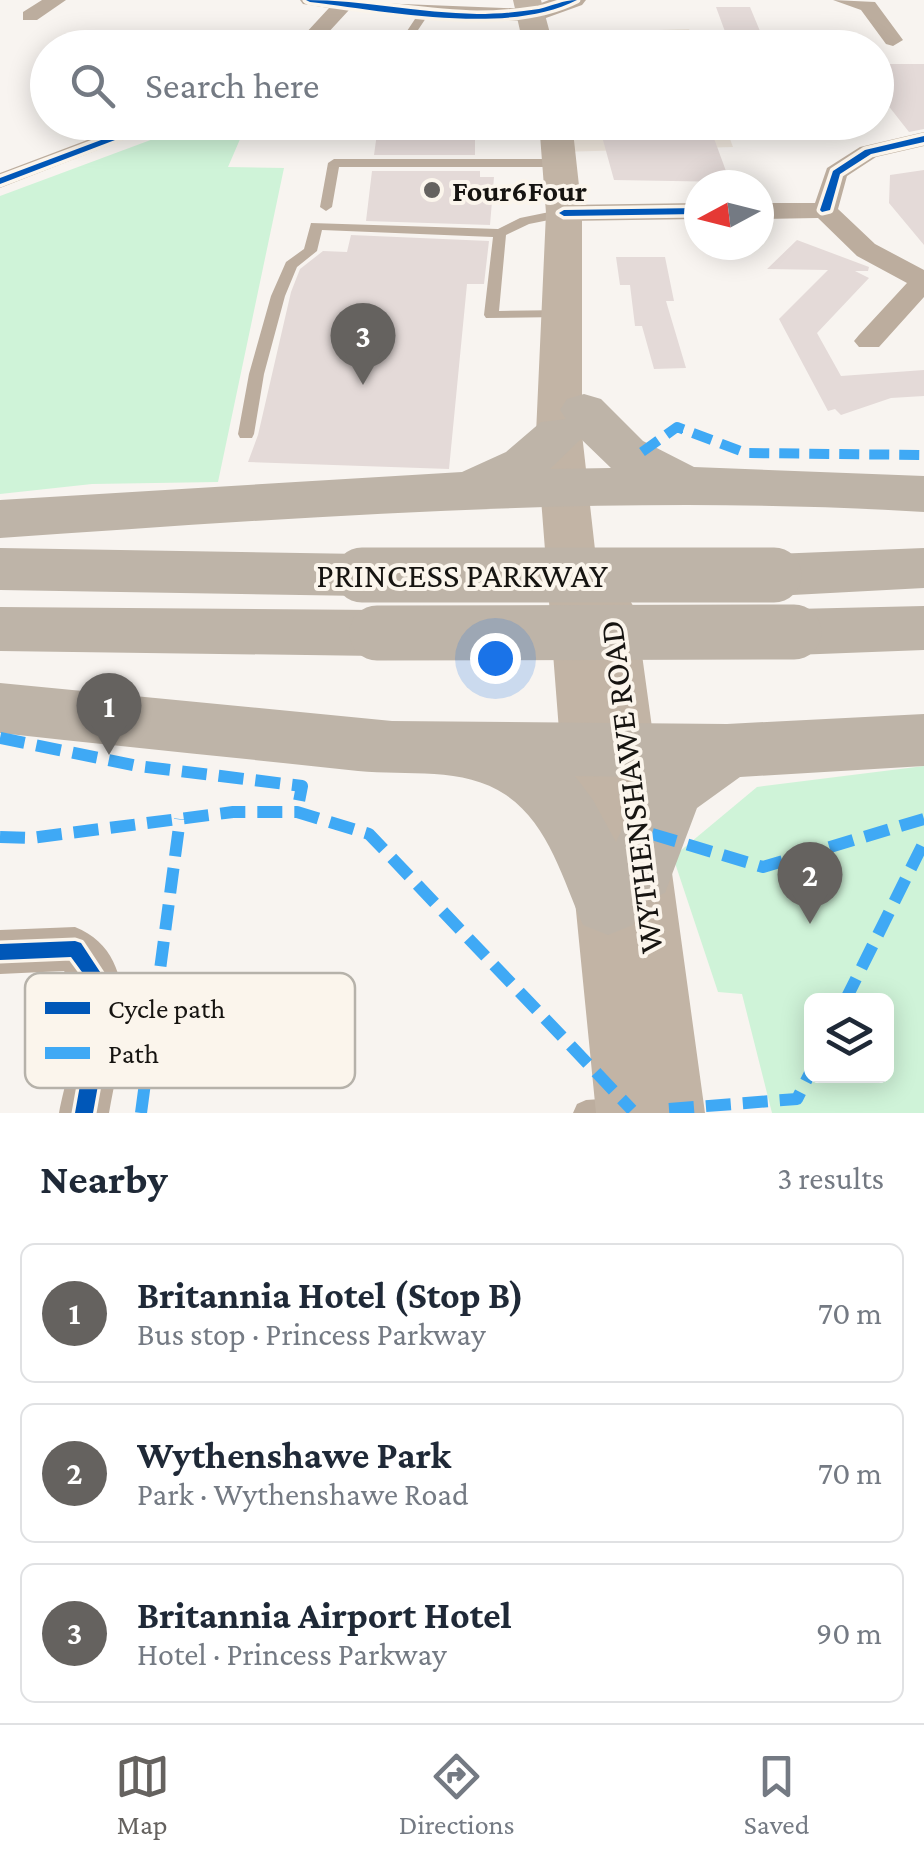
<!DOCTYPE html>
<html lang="en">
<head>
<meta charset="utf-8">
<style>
	body { margin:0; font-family:"Crimson Pro",serif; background:#f2f2f3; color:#1f2937 }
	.controls { position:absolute; right:30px; bottom:30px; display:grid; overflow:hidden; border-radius:15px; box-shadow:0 5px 25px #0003 }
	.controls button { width:90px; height:90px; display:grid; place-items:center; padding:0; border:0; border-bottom:2px solid #e0e1e3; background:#fff; color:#1f2937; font:50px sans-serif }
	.compass { position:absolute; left:684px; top:170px; width:90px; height:90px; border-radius:50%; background:#fff; box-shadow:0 5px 25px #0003; rotate:263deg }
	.you { position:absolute; left:495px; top:658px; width:35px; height:35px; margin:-25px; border:8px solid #fff; border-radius:50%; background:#1a73e8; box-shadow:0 0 0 15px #1a73e833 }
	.badge { display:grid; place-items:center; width:65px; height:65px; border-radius:50%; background:#65625f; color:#fff; font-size:32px; font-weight:700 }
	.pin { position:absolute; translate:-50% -82px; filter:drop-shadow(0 2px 5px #0008) }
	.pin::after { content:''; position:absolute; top:52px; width:35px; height:30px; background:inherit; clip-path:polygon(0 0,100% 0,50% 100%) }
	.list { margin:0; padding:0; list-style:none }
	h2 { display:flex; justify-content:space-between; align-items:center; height:130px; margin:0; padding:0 40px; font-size:42px }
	h2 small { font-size:32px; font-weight:400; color:#747a83 }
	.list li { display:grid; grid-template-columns:65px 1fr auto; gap:30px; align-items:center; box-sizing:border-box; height:140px; margin:0 20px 20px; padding:0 20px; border:2px solid #e0e1e3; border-radius:15px }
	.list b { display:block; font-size:38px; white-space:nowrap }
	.list p { margin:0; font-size:32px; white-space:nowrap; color:#747a83 }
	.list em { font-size:32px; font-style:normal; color:#747a83 }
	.icon { flex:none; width:55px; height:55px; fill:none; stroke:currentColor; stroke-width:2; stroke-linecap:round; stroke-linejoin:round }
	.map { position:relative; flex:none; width:924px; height:1113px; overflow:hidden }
	.search { position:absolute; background:#fff; box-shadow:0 5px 25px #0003; left:30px; right:30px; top:30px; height:110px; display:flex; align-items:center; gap:25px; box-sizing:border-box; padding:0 35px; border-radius:55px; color:#747a83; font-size:38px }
	.sheet { height:610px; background:#fff }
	nav { display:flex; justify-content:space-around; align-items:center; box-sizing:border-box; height:140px; border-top:2px solid #e0e1e3; background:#fff; font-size:28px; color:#747a83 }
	nav a { display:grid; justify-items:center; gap:5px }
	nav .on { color:#65625f }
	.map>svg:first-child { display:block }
	.built { fill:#eee6dc }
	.green { fill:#cff3d8; fill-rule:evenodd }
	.building { fill:#e4dad8 }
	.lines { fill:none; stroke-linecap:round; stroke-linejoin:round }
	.service { fill:#bcad9e; fill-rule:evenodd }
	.minor { fill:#bcad9e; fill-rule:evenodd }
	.tertiary { fill:#bcad9e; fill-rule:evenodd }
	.secondary { fill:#c2b4a5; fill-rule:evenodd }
	.trunk { fill:#beb4a8; fill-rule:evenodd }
	.trunk-bridge { stroke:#beb4a8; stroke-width:55 }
	.quiet-far2 { stroke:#3fa9f5; stroke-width:8; stroke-dasharray:16 8; stroke-linecap:butt }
	.quiet-far1 { stroke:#3fa9f5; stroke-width:10; stroke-dasharray:20 10; stroke-linecap:butt }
	.quiet { stroke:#3fa9f5; stroke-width:12; stroke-dasharray:25 12; stroke-linecap:butt }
	.cycleway-casing { stroke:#fbf5ec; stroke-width:7 }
	.cycleway { fill:#0057b8; fill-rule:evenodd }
	.poi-dot { fill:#65625f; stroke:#fbf5ec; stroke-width:4 }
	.labels { text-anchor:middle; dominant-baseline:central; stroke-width:8; stroke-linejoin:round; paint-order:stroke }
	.far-poi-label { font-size:30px; font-weight:bold; fill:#161411; stroke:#fbf5ec; text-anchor:start }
	.street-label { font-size:35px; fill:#161411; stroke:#fbf5ec }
	.key { fill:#fbf5ec; stroke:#b6b2aa; stroke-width:2.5 }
	.key-label { font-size:28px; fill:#161411 }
</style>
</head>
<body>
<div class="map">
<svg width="924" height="1113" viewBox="0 0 924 1113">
	<rect width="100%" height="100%" fill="#f8f4f0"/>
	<path class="built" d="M 689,29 L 696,47 L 539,47 L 536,34 Z
		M 555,123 L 724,123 L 733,147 L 560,152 Z"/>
	<path class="green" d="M 199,122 L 247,123 L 228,167 L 284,168 L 218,482 L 92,484 L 0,494 L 0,196 Z
		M 924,766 L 924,1113 L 772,1113 L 742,994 L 718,992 L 673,857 L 757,787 ZM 812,1001 L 886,1001 L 886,1076 L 812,1076 Z"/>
	<path class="building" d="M 716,7 L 750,7 L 767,48 L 731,48 Z
		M 876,64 L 924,64 L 924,129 L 909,132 L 876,90 Z
		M 431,122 L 475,122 L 475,155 L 374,155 L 378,126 L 430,126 Z
		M 598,122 L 708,122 L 730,182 L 614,180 Z
		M 924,170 L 924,245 L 889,203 L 890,175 Z
		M 372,171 L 480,171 L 480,177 L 494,177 L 490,225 L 366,221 Z
		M 351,235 L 489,241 L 484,284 L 467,284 L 449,469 L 248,462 L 258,435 L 291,292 L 300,269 L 323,251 L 347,252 Z
		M 797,240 L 869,267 L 868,271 L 855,271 L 869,278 L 817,333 L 841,376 L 924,370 L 924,396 L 891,398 L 841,415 L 835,409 L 828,411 L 779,319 L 828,270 L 767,269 Z
		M 616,257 L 665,257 L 674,301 L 666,301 L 686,368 L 654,369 L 642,326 L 635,326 L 630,285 L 620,285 Z"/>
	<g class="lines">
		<path class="service" d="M 421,10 L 430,12 L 416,33 L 408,33 L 407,31 Z
			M 336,122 L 348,122 L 348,124 L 342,127 Z
			M 334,159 L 561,159 L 567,163 L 561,167 L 339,167 L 332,207 L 326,211 L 320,207 L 328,163 Z
			M 564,209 L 570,213 L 569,216 L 529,224 L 506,235 L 499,311 L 566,310 L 568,313 L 561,317 L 486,318 L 484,315 L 493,237 L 322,230 L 317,251 L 297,267 L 285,296 L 264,374 L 254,434 L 252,438 L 240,438 L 238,434 L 249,374 L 271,296 L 286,262 L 304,249 L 311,223 L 498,229 L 520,218 Z
			M 616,1098 L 625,1102 L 628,1113 L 573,1113 L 577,1104 L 586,1100 Z"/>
		<path class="minor" d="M 42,0 L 66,0 L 37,20 L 23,20 L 23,12 Z
			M 300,0 L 532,9 L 542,15 L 532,21 L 425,18 L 349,10 L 314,48 L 292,48 L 329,8 L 303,4 Z
			M 833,0 L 875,2 L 903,40 L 893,46 L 886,44 L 861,10 Z
			M 135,122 L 169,122 L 0,188 L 0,173 Z
			M 924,132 L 924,146 L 876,157 L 847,176 L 838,209 L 875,244 L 924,270 L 924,297 L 879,347 L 859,347 L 854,341 L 859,335 L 907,283 L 857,256 L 818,218 L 759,219 L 759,203 L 815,203 L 827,168 L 860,147 Z
			M 699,203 L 699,219 L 564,221 L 551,213 L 564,205 Z
			M 75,927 C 148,956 119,1055 109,1113 L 59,1113 C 67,1070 91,1010 64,971 L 0,974 L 0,930 Z"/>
		<path class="tertiary" d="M 549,0 L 586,0 L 582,5 L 532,23 L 519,15 L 523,10 Z"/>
		<path class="secondary" d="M 513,0 L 541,0 L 554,48 L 524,48 Z
			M 539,122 L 572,122 L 582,213 L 582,434 L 600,594 L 610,591 L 628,597 L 636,611 L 705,1113 L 596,1113 L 562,769 L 536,434 L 546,213 Z"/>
		<path class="trunk" d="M 584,394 L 601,399 L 643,441 L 694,467 L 924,476 L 924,512 C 615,493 309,517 0,538 L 0,500 L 462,472 L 506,452 L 541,422 L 566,419 L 560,410 L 567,399 ZM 581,439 L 611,468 L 550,469 Z
			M 0,548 L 362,554 L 382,560 L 390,575 L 382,590 L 362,596 L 0,590 Z
			M 924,548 L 924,588 L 774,596 L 754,590 L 746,575 L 754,560 L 774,554 Z
			M 924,606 L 924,650 L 794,655 L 773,648 L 765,632 L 773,616 L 794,609 Z
			M 0,607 L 377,610 L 398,617 L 406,633 L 398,649 L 377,656 L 0,651 Z
			M 0,683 L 392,721 L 727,724 L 924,714 L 924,766 L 740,777 L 697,808 L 665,893 L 643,902 L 633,925 L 608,935 L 583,925 C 563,880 549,824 506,795 C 463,766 407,776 358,771 C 238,758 119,746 0,733 ZM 575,776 L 646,777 L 616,842 L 593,800 Z"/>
		<path class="trunk-bridge" d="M 362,575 L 774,575
			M 377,633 L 794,632"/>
		<path class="quiet-far2" d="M 674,429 L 683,429"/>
		<path class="quiet-far1" d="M 642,452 L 677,427 L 746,453 L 924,455"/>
		<path class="quiet" d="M 0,738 L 138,766 L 302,786 L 297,812
			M 652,834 L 763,867 L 924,819
			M 0,837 L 31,838 L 233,812 L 297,812 L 369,834 L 632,1110
			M 845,1001 L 924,842
			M 669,1109 L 797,1099 L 812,1069
			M 141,1113 L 180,819"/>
		<g class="cycleway-casing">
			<path id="cycleway" d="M 306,0 C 363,0 420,13 477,14 C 498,14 519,12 539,9 C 552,6 563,0 577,0 C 507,36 386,11 310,2 Z
				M 149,122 L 162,122 L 0,184 L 0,178 Z
				M 924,136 L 924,142 L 871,154 L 840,174 L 830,210 L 822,212 L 820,210 L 833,171 L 865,150 Z
				M 699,208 L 699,214 L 564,216 L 559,213 L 564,210 Z
				M 75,941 L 81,943 L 106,981 L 109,1024 L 93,1113 L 75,1113 L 91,1024 L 90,983 L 71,957 L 0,960 L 0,944 Z"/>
		</g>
		<use href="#cycleway" class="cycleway"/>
	</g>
	<circle class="poi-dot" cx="432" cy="190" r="10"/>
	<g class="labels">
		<g class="far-poi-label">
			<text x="452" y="190">Four6Four</text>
		</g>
		<g class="street-label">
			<text x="462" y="575">PRINCESS PARKWAY</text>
			<text transform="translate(631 787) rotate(-97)">WYTHENSHAWE ROAD</text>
		</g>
	</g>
	<rect x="25" y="973" width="330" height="115" rx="15" class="key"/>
	<rect x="45" y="1002" width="45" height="12" fill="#0057b8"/>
	<rect x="45" y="1047" width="45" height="12" fill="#3fa9f5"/>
	<g class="key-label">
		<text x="108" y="1018">Cycle path</text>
		<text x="108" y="1063">Path</text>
	</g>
</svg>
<div class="controls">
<button><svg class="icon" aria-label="layers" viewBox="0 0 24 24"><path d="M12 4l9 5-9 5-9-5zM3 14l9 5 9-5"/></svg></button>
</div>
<svg class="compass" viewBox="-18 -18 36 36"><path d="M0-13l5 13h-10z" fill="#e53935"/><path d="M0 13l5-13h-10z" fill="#747a83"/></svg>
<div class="you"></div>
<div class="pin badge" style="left:109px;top:755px">1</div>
<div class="pin badge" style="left:810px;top:924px">2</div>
<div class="pin badge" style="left:363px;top:385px">3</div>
<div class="search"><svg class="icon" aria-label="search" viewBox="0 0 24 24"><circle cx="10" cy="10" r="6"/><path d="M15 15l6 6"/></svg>Search here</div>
</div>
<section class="sheet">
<h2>Nearby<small>3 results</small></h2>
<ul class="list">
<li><span class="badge">1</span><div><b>Britannia Hotel (Stop B)</b><p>Bus stop · Princess Parkway</p></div><em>70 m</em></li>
<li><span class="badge">2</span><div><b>Wythenshawe Park</b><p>Park · Wythenshawe Road</p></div><em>70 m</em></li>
<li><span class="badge">3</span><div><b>Britannia Airport Hotel</b><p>Hotel · Princess Parkway</p></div><em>90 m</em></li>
</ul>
</section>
<nav>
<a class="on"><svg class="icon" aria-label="map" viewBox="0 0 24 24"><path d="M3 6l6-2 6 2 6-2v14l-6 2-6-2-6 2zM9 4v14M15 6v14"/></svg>Map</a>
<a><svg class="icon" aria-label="directions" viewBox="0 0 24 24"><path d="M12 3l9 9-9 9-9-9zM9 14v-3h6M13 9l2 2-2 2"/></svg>Directions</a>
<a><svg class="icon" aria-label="saved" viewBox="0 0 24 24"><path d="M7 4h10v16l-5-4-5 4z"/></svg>Saved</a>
</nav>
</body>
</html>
